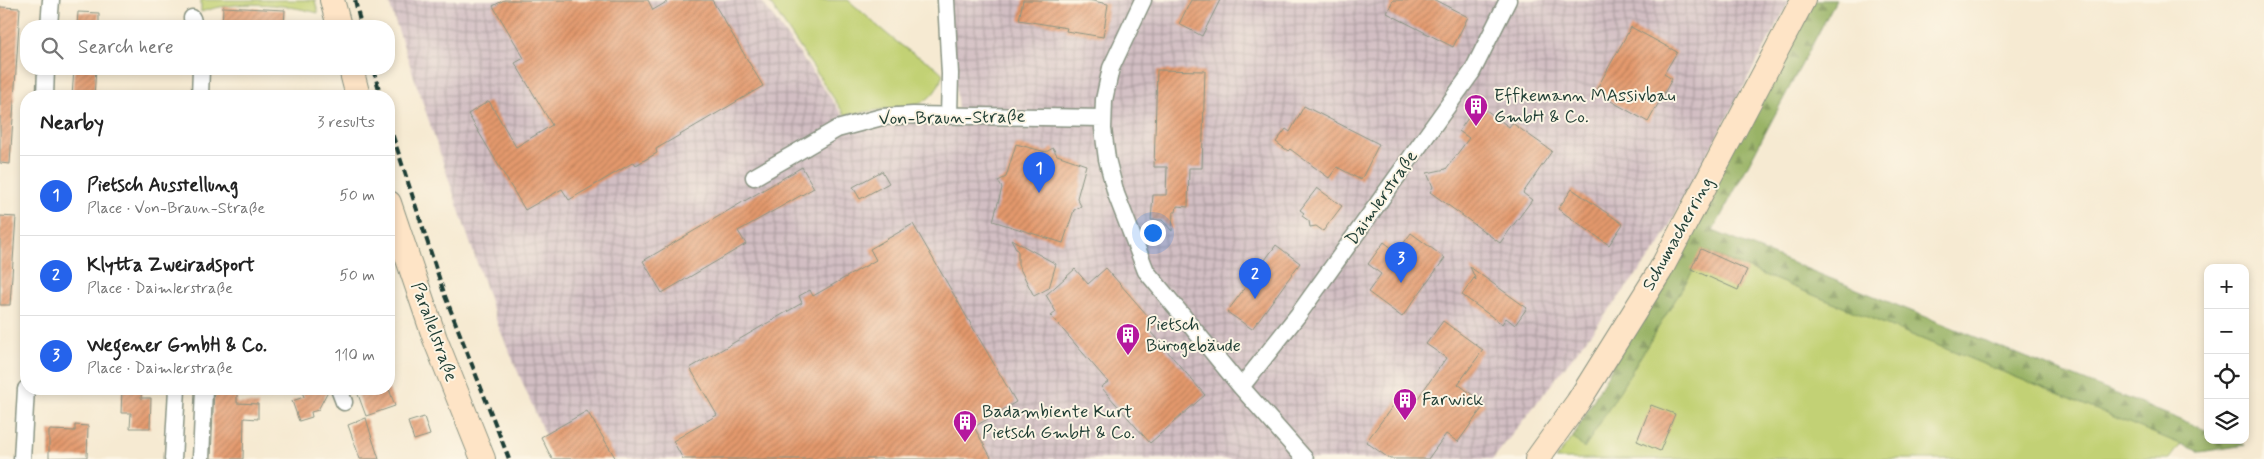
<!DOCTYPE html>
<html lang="en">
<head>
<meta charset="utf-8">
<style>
	body { margin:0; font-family:Mynerve,sans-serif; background:#f6f6f6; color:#222 }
	.controls { position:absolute; right:15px; bottom:15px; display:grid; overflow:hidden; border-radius:10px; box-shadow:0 2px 8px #0003 }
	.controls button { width:45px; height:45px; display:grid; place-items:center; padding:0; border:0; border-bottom:1px solid #e0e0e0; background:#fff; color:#222; font:25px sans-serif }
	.you { position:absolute; left:1152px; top:232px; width:18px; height:18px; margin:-12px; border:4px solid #fff; border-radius:50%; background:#1a73e8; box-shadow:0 0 0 8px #1a73e833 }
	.badge { display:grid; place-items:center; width:32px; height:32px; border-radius:50%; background:#2563eb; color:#fff; font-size:16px; font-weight:700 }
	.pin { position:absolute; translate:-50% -41px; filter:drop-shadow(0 1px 2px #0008) }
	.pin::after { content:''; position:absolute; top:26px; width:18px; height:15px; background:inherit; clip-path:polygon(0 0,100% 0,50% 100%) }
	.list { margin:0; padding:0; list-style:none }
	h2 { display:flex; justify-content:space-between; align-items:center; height:65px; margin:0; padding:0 20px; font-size:21px }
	h2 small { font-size:16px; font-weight:400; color:#767676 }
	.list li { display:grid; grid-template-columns:32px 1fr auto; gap:15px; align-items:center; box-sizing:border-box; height:80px; padding:0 20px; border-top:1px solid #e0e0e0 }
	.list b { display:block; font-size:19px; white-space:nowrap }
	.list p { margin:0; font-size:16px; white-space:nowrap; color:#767676 }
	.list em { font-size:16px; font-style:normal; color:#767676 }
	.icon { flex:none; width:28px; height:28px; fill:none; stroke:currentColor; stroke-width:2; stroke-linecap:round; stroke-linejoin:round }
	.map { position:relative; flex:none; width:2264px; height:459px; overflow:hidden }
	.search { position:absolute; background:#fff; box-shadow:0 2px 8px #0003; left:20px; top:20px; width:375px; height:55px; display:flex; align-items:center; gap:12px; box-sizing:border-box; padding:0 18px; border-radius:20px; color:#767676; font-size:19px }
	.panel { position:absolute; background:#fff; box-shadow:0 2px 8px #0003; left:20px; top:90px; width:375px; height:305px; border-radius:20px }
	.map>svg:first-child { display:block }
	.industrial { fill:url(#industrial-grid) }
	.green { fill:#c2d174; stroke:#708754 }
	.forest { fill:url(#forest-firs); stroke:#5c784d }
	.building { fill:url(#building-hatch) }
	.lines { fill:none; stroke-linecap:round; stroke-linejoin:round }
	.minor-casing { stroke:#8a9483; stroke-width:19 }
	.secondary-casing { stroke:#8a9483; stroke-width:26 }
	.minor { stroke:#fff; stroke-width:16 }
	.secondary { stroke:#fee4c6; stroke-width:24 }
	.rail { stroke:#1f3d34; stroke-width:4; stroke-dasharray:8 4; stroke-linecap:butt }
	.labels { text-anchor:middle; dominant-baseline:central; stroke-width:4; stroke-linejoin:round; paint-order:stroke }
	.poi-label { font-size:18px; fill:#1f3d34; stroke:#fcf5e5; text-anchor:start }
	.street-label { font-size:18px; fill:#1f3d34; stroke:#fcf5e5 }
</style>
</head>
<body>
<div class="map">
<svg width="2264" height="459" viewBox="0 0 2264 459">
	<defs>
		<pattern id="industrial-grid" width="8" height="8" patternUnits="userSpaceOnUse" patternTransform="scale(1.25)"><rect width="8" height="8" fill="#d2bec3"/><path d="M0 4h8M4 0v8" fill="none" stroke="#aa9c9f"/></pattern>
		<pattern id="forest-firs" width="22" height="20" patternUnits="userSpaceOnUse" patternTransform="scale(1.25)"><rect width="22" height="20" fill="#99b366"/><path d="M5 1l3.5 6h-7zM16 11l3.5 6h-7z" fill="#7c9355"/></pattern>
		<pattern id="building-hatch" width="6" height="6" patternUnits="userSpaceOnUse" patternTransform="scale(1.25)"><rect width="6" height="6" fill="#e4996d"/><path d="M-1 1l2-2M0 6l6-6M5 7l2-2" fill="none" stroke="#b87e5a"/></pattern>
	</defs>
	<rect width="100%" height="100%" fill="#fcf5e5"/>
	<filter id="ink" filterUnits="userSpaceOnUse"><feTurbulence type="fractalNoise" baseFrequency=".02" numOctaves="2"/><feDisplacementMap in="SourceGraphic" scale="10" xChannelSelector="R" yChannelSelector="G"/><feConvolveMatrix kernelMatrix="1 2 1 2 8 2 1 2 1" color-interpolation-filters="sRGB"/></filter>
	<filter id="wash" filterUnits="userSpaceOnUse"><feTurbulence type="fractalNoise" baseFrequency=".0096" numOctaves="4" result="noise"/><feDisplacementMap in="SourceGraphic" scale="20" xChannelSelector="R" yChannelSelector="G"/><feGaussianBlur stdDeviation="1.12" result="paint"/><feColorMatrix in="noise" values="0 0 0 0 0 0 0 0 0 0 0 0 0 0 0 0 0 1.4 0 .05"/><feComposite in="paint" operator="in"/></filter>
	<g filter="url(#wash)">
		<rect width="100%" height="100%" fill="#f6ead2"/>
		<path class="industrial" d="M 388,0 L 761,0 L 845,118 L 888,110 L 958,109 L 947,0 L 1790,0 L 1658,247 L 1493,459 L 555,459 L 498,325 Z"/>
		<path class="green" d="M 201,0 L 315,0 L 318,13 C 281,3 236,0 201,12 Z
			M 768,0 L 848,0 C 867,16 884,33 905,48 C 917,57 933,62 943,74 C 938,89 933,97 919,104 L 845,115 Z
			M 322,94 L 322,96 L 211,96 L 211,95 Z
			M 1705,251 L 2181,444 L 2170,459 L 1555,459 L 1573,437 L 1584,449 Z"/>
		<path class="forest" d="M 1815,0 L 1836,0 L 1713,231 L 2208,431 L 2208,440 L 2232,440 L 2245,445 L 2200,452 L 1705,251 L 1584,449 L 1573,437 Z"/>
		<g id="blocks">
			<path class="building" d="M 504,0 L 648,0 L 653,10 L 670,0 L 712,0 L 763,86 L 656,149 L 657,153 L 636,165 L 634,162 L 569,200 L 562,189 L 525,210 L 468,114 L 489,101 L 516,147 L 552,125 L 515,63 L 524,58 L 493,6 Z
				M 1023,0 L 1088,0 L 1108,4 L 1103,37 L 1066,31 L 1067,28 L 1019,20 Z
				M 1191,0 L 1220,0 L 1202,36 L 1179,24 Z
				M 1393,0 L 1435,0 L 1468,17 L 1453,47 L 1387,13 Z
				M 0,7 L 20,8 L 10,164 L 0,163 Z
				M 223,7 L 285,10 L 284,26 L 222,26 Z
				M 78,12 L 99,13 L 99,26 L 77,26 Z
				M 1631,27 L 1677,52 L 1664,74 L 1672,79 L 1648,122 L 1595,92 Z
				M 74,69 L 96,69 L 94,96 L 72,96 Z
				M 1157,70 L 1205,71 L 1202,168 L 1189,168 L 1188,207 L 1177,206 L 1176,212 L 1173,212 L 1172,231 L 1162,220 L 1151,220 L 1153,195 L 1166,195 L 1167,167 L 1154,167 Z
				M 1478,104 L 1509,127 L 1512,123 L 1552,151 L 1523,193 L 1532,200 L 1500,243 L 1430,192 L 1433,187 L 1427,173 L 1446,169 L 1469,138 L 1459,131 Z
				M 1304,106 L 1379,144 L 1361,180 L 1337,167 L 1329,178 L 1290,149 L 1288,151 L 1276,142 L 1286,129 L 1290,132 Z
				M 1016,144 L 1046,152 L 1053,148 L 1057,155 L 1086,165 L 1077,198 L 1081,206 L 1074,210 L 1063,243 L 993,221 L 1002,188 L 998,181 L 1006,177 Z
				M 802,167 L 814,188 L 738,231 L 746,244 L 662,293 L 643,261 Z
				M 882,171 L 889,183 L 860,199 L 853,187 Z
				M 1317,188 L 1342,206 L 1323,231 L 1316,226 L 1310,227 L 1309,221 L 1302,216 L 1304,213 L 1300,210 Z
				M 1572,189 L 1623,224 L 1609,245 L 1558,209 Z
				M 0,216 L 16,217 L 10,305 L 0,305 Z
				M 913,224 L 1016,402 L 974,427 L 992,459 L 683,459 L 673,441 L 717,415 L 690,368 L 802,303 L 799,296 L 810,290 L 813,296 L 876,260 L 870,249 Z
				M 1411,233 L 1445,258 L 1402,317 L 1368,292 L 1381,274 L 1368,264 L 1384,242 L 1397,252 Z
				M 1011,239 L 1056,264 L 1049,288 L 1034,296 L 1018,265 L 1018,252 Z
				M 1276,245 L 1300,263 L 1252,329 L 1227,312 Z
				M 1701,249 L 1747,270 L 1738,290 L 1691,269 Z
				M 1470,267 L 1527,308 L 1515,325 L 1506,318 L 1502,324 L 1462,295 L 1474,278 L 1476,280 Z
				M 1106,268 L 1155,324 L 1148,329 L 1205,395 L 1150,443 L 1101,387 L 1108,382 L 1051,316 L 1056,312 L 1046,295 L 1075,269 L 1088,284 Z
				M 1443,321 L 1483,350 L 1458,384 L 1485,404 L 1458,442 L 1446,434 L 1428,459 L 1390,459 L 1366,442 L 1398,399 L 1411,408 L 1446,358 L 1426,344 Z
				M 122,389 L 142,389 L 141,398 L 151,398 L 150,428 L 130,428 L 131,413 L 121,413 Z
				M 214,389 L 237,389 L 237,403 L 258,404 L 258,419 L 244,418 L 243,459 L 211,459 Z
				M 301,389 L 329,389 L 318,410 L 311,412 L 312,417 L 299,421 L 292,401 L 304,397 Z
				M 356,389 L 389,389 L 395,406 L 366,416 Z
				M 1651,405 L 1675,414 L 1660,451 L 1637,441 Z
				M 587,411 L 616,459 L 552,459 L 541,437 Z
				M 424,417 L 430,435 L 414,440 L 408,422 Z
				M 366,418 L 371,435 L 379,459 L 360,459 L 348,425 Z
				M 75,425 L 88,426 L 87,457 L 49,458 L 49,430 L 75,431 Z"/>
		</g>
	</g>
	<g filter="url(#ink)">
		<use href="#blocks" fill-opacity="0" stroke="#8a9483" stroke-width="1"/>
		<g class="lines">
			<g class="minor-casing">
				<path id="minor" d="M 946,0 L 950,74 L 949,116
					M 1143,0 L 1111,68 L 1104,100 L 1103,129 L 1107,159 L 1116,194 L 1146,271 L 1241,387 L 1305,459
					M 192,18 L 194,26
					M 49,26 L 51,0
					M 45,96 L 46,69
					M 200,96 L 201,69
					M 754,177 L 837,129 L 882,117 L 913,115 L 1103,118
					M 1241,387 L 1298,315 L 1472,72 L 1508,0
					M 339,389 L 344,402
					M 22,459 L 26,389
					M 173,459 L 177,389
					M 201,459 L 204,389"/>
			</g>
			<g class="secondary-casing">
				<path id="secondary" d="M 332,0 L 339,26
					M 351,69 L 358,96
					M 389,203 L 435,339 L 483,459
					M 1537,459 L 1578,402 L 1660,271 L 1803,0"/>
			</g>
			<use href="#minor" class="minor"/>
			<use href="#secondary" class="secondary"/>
			<path class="rail" d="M 355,0 L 361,26
				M 373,69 L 381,96
				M 389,124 L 445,296 L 509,459"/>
		</g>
	</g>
	<defs>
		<g id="building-pin" transform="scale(1.25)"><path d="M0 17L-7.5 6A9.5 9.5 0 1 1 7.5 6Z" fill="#b5179e" stroke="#fcf5e5"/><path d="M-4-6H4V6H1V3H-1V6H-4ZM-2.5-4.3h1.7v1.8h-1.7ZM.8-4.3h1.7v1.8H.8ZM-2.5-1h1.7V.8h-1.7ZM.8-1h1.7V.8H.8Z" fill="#fff"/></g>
	</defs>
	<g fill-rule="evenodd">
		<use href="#building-pin" x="1476" y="106"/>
		<use href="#building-pin" x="1128" y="335"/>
		<use href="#building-pin" x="1405" y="400"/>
		<use href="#building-pin" x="965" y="422"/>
	</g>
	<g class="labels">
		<g class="poi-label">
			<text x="1494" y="96">Effkemann MAssivbau<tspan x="1494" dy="21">GmbH &amp; Co.</tspan></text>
			<text x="1146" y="325">Pietsch<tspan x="1146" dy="21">Bürogebäude</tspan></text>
			<text x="1422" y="400">Farwick</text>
			<text x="982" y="412">Badambiente Kurt<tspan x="982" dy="21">Pietsch GmbH &amp; Co.</tspan></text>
		</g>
		<g class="street-label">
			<text transform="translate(952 118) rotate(-1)">Von-Braun-Straße</text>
			<text transform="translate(1382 198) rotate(-55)">Daimlerstraße</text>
			<text transform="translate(1678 234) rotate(-61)">Schumacherring</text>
			<text transform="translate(434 332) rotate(70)">Parallelstraße</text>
		</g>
	</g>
</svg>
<div class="controls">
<button>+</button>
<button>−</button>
<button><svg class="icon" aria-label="locate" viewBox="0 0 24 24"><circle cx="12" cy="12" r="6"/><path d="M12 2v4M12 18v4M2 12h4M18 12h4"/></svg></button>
<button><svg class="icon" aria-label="layers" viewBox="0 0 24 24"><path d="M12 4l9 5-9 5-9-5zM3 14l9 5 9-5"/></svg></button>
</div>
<div class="you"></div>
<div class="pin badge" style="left:1039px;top:193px">1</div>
<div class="pin badge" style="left:1255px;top:299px">2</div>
<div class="pin badge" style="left:1401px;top:283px">3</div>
<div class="search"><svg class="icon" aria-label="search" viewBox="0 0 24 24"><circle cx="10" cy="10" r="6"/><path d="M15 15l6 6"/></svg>Search here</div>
<section class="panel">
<h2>Nearby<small>3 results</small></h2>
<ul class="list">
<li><span class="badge">1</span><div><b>Pietsch Ausstellung</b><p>Place · Von-Braun-Straße</p></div><em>50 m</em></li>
<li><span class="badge">2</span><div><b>Klytta Zweiradsport</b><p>Place · Daimlerstraße</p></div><em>50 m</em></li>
<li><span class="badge">3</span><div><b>Wegener GmbH &amp; Co.</b><p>Place · Daimlerstraße</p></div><em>110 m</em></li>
</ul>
</section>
</div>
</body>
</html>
